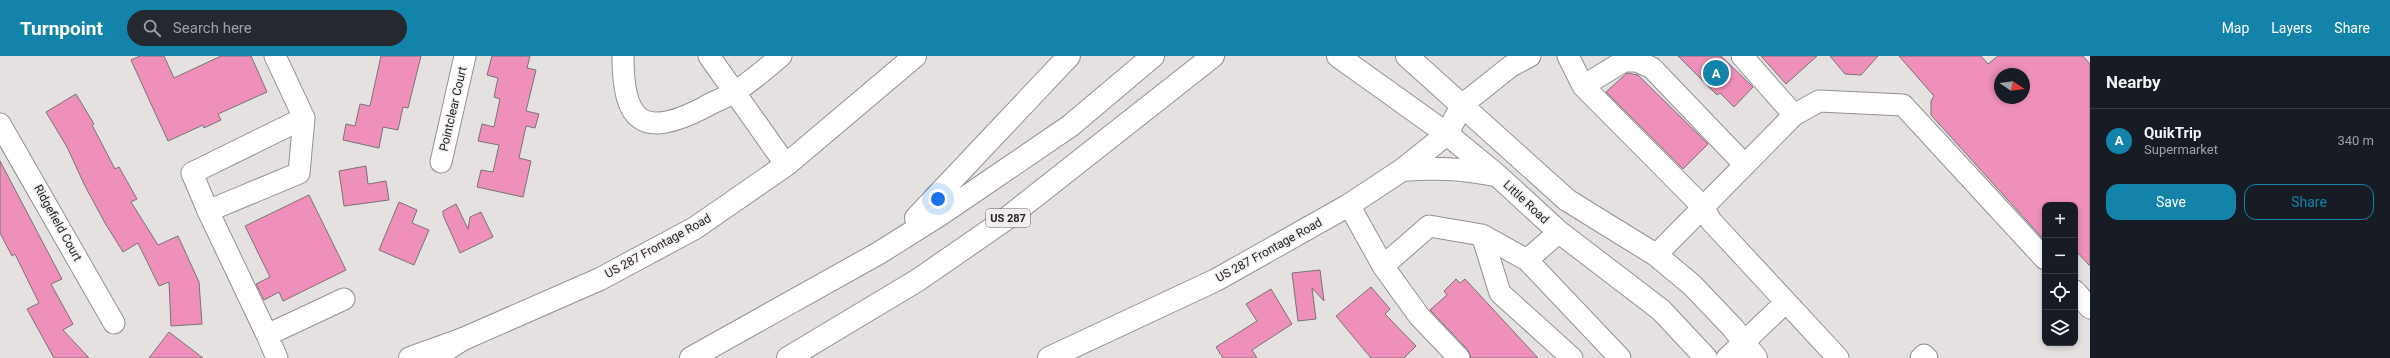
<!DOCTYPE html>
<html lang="en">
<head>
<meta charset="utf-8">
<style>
	body { margin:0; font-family:Roboto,sans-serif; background:#242831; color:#f1f3f6 }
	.controls { position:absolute; right:12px; bottom:12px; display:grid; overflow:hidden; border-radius:8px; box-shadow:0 2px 6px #0003 }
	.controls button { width:36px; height:36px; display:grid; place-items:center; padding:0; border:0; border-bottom:1px solid #363941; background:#171b24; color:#f1f3f6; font:20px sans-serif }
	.compass { position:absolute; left:1994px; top:12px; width:36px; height:36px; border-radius:50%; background:#171b24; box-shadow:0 2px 6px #0003; rotate:103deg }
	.you { position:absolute; left:938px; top:143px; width:14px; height:14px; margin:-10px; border:3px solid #fff; border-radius:50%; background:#1a73e8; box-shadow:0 0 0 6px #1a73e833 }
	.badge { display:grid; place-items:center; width:26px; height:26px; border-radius:50%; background:#1383aa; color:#fff; font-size:13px; font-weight:700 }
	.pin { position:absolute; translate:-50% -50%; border:2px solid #fff; box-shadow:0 1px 4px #0006 }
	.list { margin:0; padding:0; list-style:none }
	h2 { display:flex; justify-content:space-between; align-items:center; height:52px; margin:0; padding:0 16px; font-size:17px }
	h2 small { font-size:13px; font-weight:400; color:#9ea1a6 }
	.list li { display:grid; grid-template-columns:26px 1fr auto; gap:12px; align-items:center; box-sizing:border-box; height:64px; padding:0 16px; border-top:1px solid #363941 }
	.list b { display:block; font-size:15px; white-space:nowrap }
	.list p { margin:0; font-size:13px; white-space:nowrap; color:#9ea1a6 }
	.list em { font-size:13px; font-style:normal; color:#9ea1a6 }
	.actions { display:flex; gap:8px; padding:12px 16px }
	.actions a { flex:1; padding:9px 0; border:1px solid #1383aa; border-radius:12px; text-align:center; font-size:14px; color:#1383aa }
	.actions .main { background:#1383aa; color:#fff }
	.icon { flex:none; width:22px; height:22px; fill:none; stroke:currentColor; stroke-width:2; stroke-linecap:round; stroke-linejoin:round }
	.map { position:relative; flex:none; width:2090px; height:302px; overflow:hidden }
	header { display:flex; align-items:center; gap:24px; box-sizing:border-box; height:56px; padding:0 20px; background:#1383aa; color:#fff }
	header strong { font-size:19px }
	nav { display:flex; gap:22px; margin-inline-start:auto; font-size:14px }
	.search { width:280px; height:36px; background:#242831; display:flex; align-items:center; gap:10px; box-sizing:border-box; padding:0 14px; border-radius:22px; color:#9ea1a6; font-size:15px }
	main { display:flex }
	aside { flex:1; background:#171b24 }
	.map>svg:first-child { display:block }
	.building { fill:#ee90b9; stroke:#777475; fill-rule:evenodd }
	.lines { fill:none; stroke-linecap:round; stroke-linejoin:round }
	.minor-casing { stroke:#959191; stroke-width:23 }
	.major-casing { stroke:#959191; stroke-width:24 }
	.highway-casing { stroke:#959191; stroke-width:24 }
	.minor { stroke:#fff; stroke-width:21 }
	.major { stroke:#fff; stroke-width:22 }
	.highway { stroke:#fff; stroke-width:22 }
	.labels { text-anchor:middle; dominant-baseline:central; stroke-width:3; stroke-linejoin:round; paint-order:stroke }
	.shield { fill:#f2eeee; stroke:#626161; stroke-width:1 }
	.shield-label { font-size:11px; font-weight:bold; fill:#252424 }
	.street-label { font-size:12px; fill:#252424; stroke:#f2eeee }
</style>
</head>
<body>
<header>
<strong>Turnpoint</strong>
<div class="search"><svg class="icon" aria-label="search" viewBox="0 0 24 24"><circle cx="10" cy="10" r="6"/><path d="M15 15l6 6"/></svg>Search here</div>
<nav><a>Map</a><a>Layers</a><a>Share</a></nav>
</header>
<main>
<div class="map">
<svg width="2090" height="302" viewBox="0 0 2090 302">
	<rect width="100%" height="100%" fill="#e5e1e1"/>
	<path class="building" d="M 140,0 L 164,0 L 174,22 L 221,0 L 251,0 L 267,36 L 218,58 L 221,64 L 204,72 L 203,69 L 168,85 L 131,4 Z
		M 381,0 L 421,0 L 408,52 L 403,51 L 398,74 L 383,71 L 379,92 L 343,84 L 346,68 L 355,70 L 360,48 L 370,50 Z
		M 492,0 L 530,0 L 527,12 L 536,14 L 526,55 L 539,58 L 535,72 L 526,70 L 519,102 L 531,105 L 523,141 L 477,131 L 481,114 L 493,116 L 499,89 L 478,85 L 482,68 L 494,71 L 500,43 L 494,41 L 498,22 L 487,19 Z
		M 1678,0 L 1721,0 L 1753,31 L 1734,51 L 1720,37 L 1717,39 Z
		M 1761,0 L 1817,0 L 1786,28 Z
		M 1830,0 L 1878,0 L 1861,19 L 1845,18 Z
		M 1899,0 L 1981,0 L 1988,8 L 1998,0 L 2083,0 L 2090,8 L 2090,210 L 2075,194 L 2075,149 L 2045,149 L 2045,185 L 1931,59 L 1931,45 L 1934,40 ZM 2000,18 L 2024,18 L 2024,42 L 2000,42 Z
		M 1627,17 L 1638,19 L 1708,88 L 1683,113 L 1606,36 Z
		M 76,38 L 94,68 L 92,69 L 115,113 L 119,111 L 137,143 L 131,146 L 158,189 L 178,180 L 199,226 L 202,268 L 171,270 L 169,226 L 159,230 L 138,187 L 123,196 L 105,167 L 85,130 L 67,91 L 46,56 Z
		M 0,105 L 62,223 L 51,228 L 73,268 L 63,274 L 89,302 L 54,302 L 27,253 L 39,247 L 15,198 L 12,200 L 0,177 Z
		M 366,110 L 368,128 L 386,125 L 389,144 L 344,150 L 339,115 Z
		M 309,139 L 346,214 L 283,245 L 279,236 L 264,244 L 256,228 L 270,221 L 245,170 Z
		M 399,146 L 417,154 L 412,167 L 429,174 L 414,209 L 379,194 Z
		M 456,148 L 468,173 L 470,161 L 481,156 L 493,181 L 460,197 L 443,159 L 443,155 Z
		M 1320,214 L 1324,245 L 1312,232 L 1316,263 L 1298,265 L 1292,217 Z
		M 1456,223 L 1460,227 L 1465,223 L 1538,302 L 1471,302 L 1468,294 L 1430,254 L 1447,239 L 1444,235 Z
		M 1371,231 L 1390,253 L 1385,258 L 1416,290 L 1404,302 L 1371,302 L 1336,260 Z
		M 1271,233 L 1292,268 L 1252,294 L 1257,302 L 1223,302 L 1216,291 L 1257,265 L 1246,248 Z
		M 169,276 L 203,302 L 149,302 Z"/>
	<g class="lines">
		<g class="minor-casing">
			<path id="minor" d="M 623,0 C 623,66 642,83 703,52 C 712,46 723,43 733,37 C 750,27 766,12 781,0
				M 709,0 L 786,109
				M 1568,0 L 1583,30 L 1703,151 L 1711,165 L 1838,302
				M 1742,0 L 1794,59
				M 1583,30 L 1624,5 L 1637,5 L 1652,12 L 1745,109
				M 1462,49 L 1511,10 L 1530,0
				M 0,68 L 114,267
				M 441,106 L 465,0
				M 1349,149 L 1383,210 L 1419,260 L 1459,302
				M 208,155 L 192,117 L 304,62
				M 1559,176 L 1527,204 L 1620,302
				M 1482,179 L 1500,237 L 1572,302
				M 1656,199 L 1794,59 L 1819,45 L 1903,49 L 2045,203
				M 1383,210 L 1429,170 L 1482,179 L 1527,204
				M 2075,235 L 2090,252
				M 267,279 L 208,155 L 299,117 L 304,62 L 275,0
				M 277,302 L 267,279 L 344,243
				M 1727,302 L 1785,247
				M 1921,302 L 1924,299 L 1927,302"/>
		</g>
		<g class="major-casing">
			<path id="major" d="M 1338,0 L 1447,78 L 1498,120 L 1559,176 L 1661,254 L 1706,302
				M 1407,0 L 1567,144 L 1656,199 L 1692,229 L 1733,272 L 1756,302
				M 1402,114 C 1436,111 1462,113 1495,119
				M 410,302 L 463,283 L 600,223 L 695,172 L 786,109 L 915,0
				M 1049,302 L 1216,224 L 1349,149 L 1402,114 L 1447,78 L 1462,49"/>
		</g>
		<g class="highway-casing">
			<path id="highway" d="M 916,162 L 1069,0
				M 433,302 L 463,283
				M 691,302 L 879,197 L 941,158 L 1070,70 L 1153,0
				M 788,302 L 918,224 L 1006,163 L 1213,0"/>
		</g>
		<use href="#minor" class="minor"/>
		<use href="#major" class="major"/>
		<use href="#highway" class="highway"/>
	</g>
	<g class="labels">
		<rect class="shield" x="986" y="153" width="44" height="18" rx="3"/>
		<g class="shield-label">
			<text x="1008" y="162">US 287</text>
		</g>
		<g class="street-label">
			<text transform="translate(453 53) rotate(-77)">Pointclear Court</text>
			<text transform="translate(1526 146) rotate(43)">Little Road</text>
			<text transform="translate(58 167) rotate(61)">Ridgefield Court</text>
			<text transform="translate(658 190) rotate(-29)">US 287 Frontage Road</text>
			<text transform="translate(1269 194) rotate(-29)">US 287 Frontage Road</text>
		</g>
	</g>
</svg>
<div class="controls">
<button>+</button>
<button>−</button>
<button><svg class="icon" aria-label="locate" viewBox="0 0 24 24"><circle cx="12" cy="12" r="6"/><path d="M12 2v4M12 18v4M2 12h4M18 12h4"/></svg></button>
<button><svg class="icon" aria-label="layers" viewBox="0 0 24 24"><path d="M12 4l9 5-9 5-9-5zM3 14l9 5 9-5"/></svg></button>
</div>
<svg class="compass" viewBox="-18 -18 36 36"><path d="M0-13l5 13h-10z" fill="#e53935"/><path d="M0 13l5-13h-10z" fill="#9ea1a6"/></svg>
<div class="you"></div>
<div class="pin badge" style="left:1716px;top:17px">A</div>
</div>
<aside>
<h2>Nearby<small></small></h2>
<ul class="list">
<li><span class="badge">A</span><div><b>QuikTrip</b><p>Supermarket</p></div><em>340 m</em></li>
</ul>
<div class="actions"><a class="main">Save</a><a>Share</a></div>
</aside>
</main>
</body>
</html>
